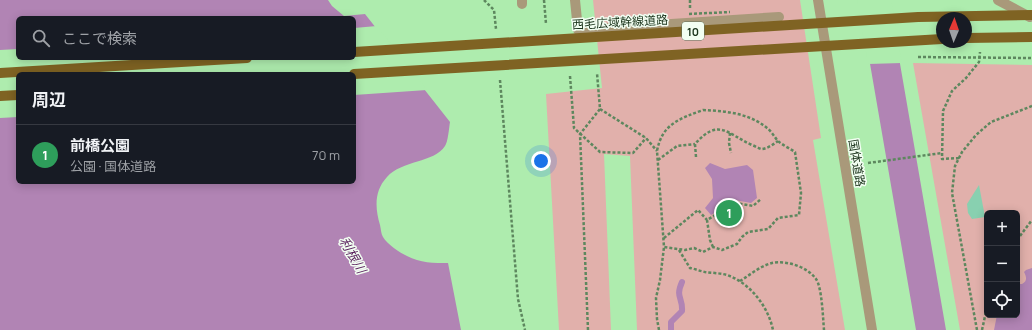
<!DOCTYPE html>
<html lang="ja">
<head>
<meta charset="utf-8">
<style>
	body { margin:0; font-family:Manrope,"Noto Sans JP",sans-serif; background:#20242c; color:#f1f3f6 }
	.controls { position:absolute; right:12px; bottom:12px; display:grid; overflow:hidden; border-radius:6px; box-shadow:0 2px 10px #0003 }
	.controls button { width:36px; height:36px; display:grid; place-items:center; padding:0; border:0; border-bottom:1px solid #363941; background:#171b24; color:#f1f3f6; font:20px sans-serif }
	.compass { position:absolute; left:936px; top:12px; width:36px; height:36px; border-radius:50%; background:#171b24; box-shadow:0 2px 10px #0003; rotate:2deg }
	.you { position:absolute; left:541px; top:161px; width:14px; height:14px; margin:-10px; border:3px solid #fff; border-radius:50%; background:#1a73e8; box-shadow:0 0 0 6px #1a73e833 }
	.badge { display:grid; place-items:center; width:26px; height:26px; border-radius:50%; background:#ea580c; color:#fff; font-size:13px; font-weight:700 }
	.pin { position:absolute; translate:-50% -50%; border:2px solid #fff; box-shadow:0 1px 4px #0006 }
	.list { margin:0; padding:0; list-style:none }
	h2 { display:flex; justify-content:space-between; align-items:center; height:52px; margin:0; padding:0 16px; font-size:17px }
	h2 small { font-size:13px; font-weight:400; color:#9ea1a6 }
	.list li { display:grid; grid-template-columns:26px 1fr auto; gap:12px; align-items:center; box-sizing:border-box; height:60px; padding:0 16px; border-top:1px solid #363941 }
	.list b { display:block; font-size:15px; white-space:nowrap }
	.list p { margin:0; font-size:13px; white-space:nowrap; color:#9ea1a6 }
	.list em { font-size:13px; font-style:normal; color:#9ea1a6 }
	.icon { flex:none; width:22px; height:22px; fill:none; stroke:currentColor; stroke-width:2; stroke-linecap:round; stroke-linejoin:round }
	.map { position:relative; flex:none; width:1032px; height:330px; overflow:hidden }
	.search { position:absolute; background:#171b24; box-shadow:0 2px 10px #0003; left:16px; top:16px; width:340px; height:44px; display:flex; align-items:center; gap:10px; box-sizing:border-box; padding:0 14px; border-radius:6px; color:#9ea1a6; font-size:15px }
	.panel { position:absolute; background:#171b24; box-shadow:0 2px 10px #0003; left:16px; top:72px; width:340px; height:112px; border-radius:6px }
	.map>svg:first-child { display:block }
	.green { fill:#e1b0ab; fill-rule:evenodd }
	.water { fill:#b184b4; fill-rule:evenodd }
	.pier { fill:#aeecae }
	.lines { fill:none; stroke-linecap:round; stroke-linejoin:round }
	.stream { stroke:#b184b4; stroke-width:6 }
	.building { fill:#88d0b0 }
	.path { stroke:#5d875e; stroke-width:2.5; stroke-dasharray:3 2; stroke-linecap:butt }
	.service { stroke:#a9997a; stroke-width:10 }
	.tertiary { stroke:#a9997a; stroke-width:10 }
	.primary { stroke:#7f6323; stroke-width:10 }
	.path-bridge { stroke:#5d875e; stroke-width:2.5; stroke-dasharray:3 2; stroke-linecap:butt }
	.primary-bridge { stroke:#7f6323; stroke-width:10 }
	.labels { text-anchor:middle; dominant-baseline:central; stroke-width:3; stroke-linejoin:round; paint-order:stroke }
	.shield { fill:#f2fef2; stroke:#5c715c; stroke-width:1 }
	.shield-label { font-size:11px; font-weight:bold; fill:#1b341c }
	.street-label { font-size:12px; fill:#1b341c; stroke:#f2fef2 }
	.water-label { font-size:13px; font-style:italic; fill:#5e2662; stroke:#f2fef2 }
</style>
</head>
<body>
<div class="map">
<svg width="1032" height="330" viewBox="0 0 1032 330">
	<rect width="100%" height="100%" fill="#aeecae"/>
	<path class="green" d="M 593,0 L 800,0 L 821,138 L 813,140 L 845,330 L 637,330 L 630,156 L 604,154 L 611,330 L 559,330 L 546,94 L 602,88 Z
		M 913,63 L 1032,65 L 1032,330 L 960,330 ZM 987,213 L 1017,213 L 1017,315 L 987,315 Z"/>
	<path class="water" d="M 0,0 L 328,0 L 332,6 L 344,16 L 365,14 L 450,122 C 449,128 448,142 445,146 C 434,163 402,160 387,177 C 374,191 375,208 380,225 C 381,229 381,234 383,237 C 387,244 400,253 407,256 C 420,263 434,263 448,263 L 461,330 L 0,330 ZM 18,18 L 354,18 L 354,58 L 18,58 ZM 18,74 L 354,74 L 354,182 L 18,182 Z
		M 859,0 L 889,0 L 946,330 L 916,330 Z
		M 710,163 L 725,169 L 747,165 L 753,170 L 757,198 L 751,203 L 735,200 L 711,215 L 705,208 L 713,198 L 712,179 L 705,168 Z
		M 1032,268 L 1032,330 L 994,330 L 997,315 L 1017,315 L 1017,284 L 1022,284 C 1027,281 1027,278 1024,272 L 1026,270 Z"/>
	<path class="pier" d="M 857,0 L 891,0 L 902,63 L 868,64 Z
		M 377,26 L 427,90 L 354,95 L 354,74 L 18,74 L 18,117 L 0,118 L 0,50 L 18,49 L 18,58 L 354,58 L 354,28 Z"/>
	<g class="lines">
		<path class="stream" d="M 671,330 L 671,322 L 682,311 C 683,297 675,298 682,282"/>
	</g>
	<path class="building" d="M 979,185 L 985,217 L 972,219 L 968,213 L 967,204 Z"/>
	<g class="lines">
		<path class="path" d="M 484,0 L 494,10 L 496,29
			M 544,0 L 546,24
			M 690,0 L 690,8
			M 570,76 L 574,128 L 600,152 L 633,153 L 646,138
			M 500,80 L 518,299 L 525,330
			M 600,109 L 646,138 L 657,151
			M 703,110 C 725,111 749,113 767,128 C 771,131 774,136 777,140 C 782,145 789,148 795,152 L 801,193 L 799,215 L 778,218 L 768,229 L 748,232 L 742,237 L 737,244 L 722,250 L 713,247 L 703,252 L 694,248 L 685,250 L 664,247 L 657,151 C 662,124 679,119 703,110 Z
			M 730,133 L 729,143 L 731,153
			M 696,157 L 695,144 C 719,117 727,134 752,145 C 755,146 758,148 761,149 C 767,149 774,144 778,141
			M 959,158 L 942,159 L 943,111 L 952,91 L 966,78 L 979,62 L 980,52
			M 658,160 L 677,146 L 695,144
			M 868,163 L 942,153
			M 664,238 L 698,210 L 707,220
			M 1017,240 L 1032,220
			M 713,247 L 710,240 L 707,220 L 736,203 L 753,206 L 761,199
			M 679,250 L 690,268 C 695,269 700,271 705,272 C 712,273 720,273 727,275 C 750,283 768,306 773,330
			M 740,281 C 750,275 760,266 772,263 C 786,260 808,267 816,279 C 822,287 823,319 824,330
			M 588,330 L 580,134 L 600,109 L 597,73
			M 659,330 L 657,319 L 656,298 L 660,280 L 664,247
			M 977,330 L 952,193 L 955,166 L 962,152 L 976,135 L 991,122 L 1032,106
			M 982,330 L 987,307"/>
		<path class="service" d="M 522,0 L 522,4
			M 575,0 L 578,30 L 779,17"/>
		<path class="tertiary" d="M 818,0 L 872,330
			M 998,0 L 1030,17"/>
		<path class="primary" d="M 0,73 L 247,58
			M 0,96 L 18,95"/>
		<path class="path-bridge" d="M 689,14 L 730,12
			M 918,57 L 1032,58"/>
		<path class="primary-bridge" d="M 966,38 L 1032,37
			M 354,52 L 918,17 L 1032,15
			M 354,74 L 942,39"/>
	</g>
	<g class="labels">
		<rect class="shield" x="682" y="22" width="22" height="18" rx="3"/>
		<g class="shield-label">
			<text x="693" y="31">10</text>
		</g>
		<g class="street-label">
			<text transform="translate(620 22) rotate(-3)">西毛広域幹線道路</text>
			<text transform="translate(857 163) rotate(81)">国体道路</text>
		</g>
		<g class="water-label">
			<text transform="translate(353 255) rotate(60)">利根川</text>
		</g>
	</g>
</svg>
<div class="controls">
<button>+</button>
<button>−</button>
<button><svg class="icon" aria-label="locate" viewBox="0 0 24 24"><circle cx="12" cy="12" r="6"/><path d="M12 2v4M12 18v4M2 12h4M18 12h4"/></svg></button>
</div>
<svg class="compass" viewBox="-18 -18 36 36"><path d="M0-13l5 13h-10z" fill="#e53935"/><path d="M0 13l5-13h-10z" fill="#9ea1a6"/></svg>
<div class="you"></div>
<div class="pin badge" style="left:729px;top:213px;background:#2e9e5b">1</div>
<div class="search"><svg class="icon" aria-label="search" viewBox="0 0 24 24"><circle cx="10" cy="10" r="6"/><path d="M15 15l6 6"/></svg>ここで検索</div>
<section class="panel">
<h2>周辺<small></small></h2>
<ul class="list">
<li><span class="badge" style="background:#2e9e5b">1</span><div><b>前橋公園</b><p>公園 · 国体道路</p></div><em>70 m</em></li>
</ul>
</section>
</div>
</body>
</html>
